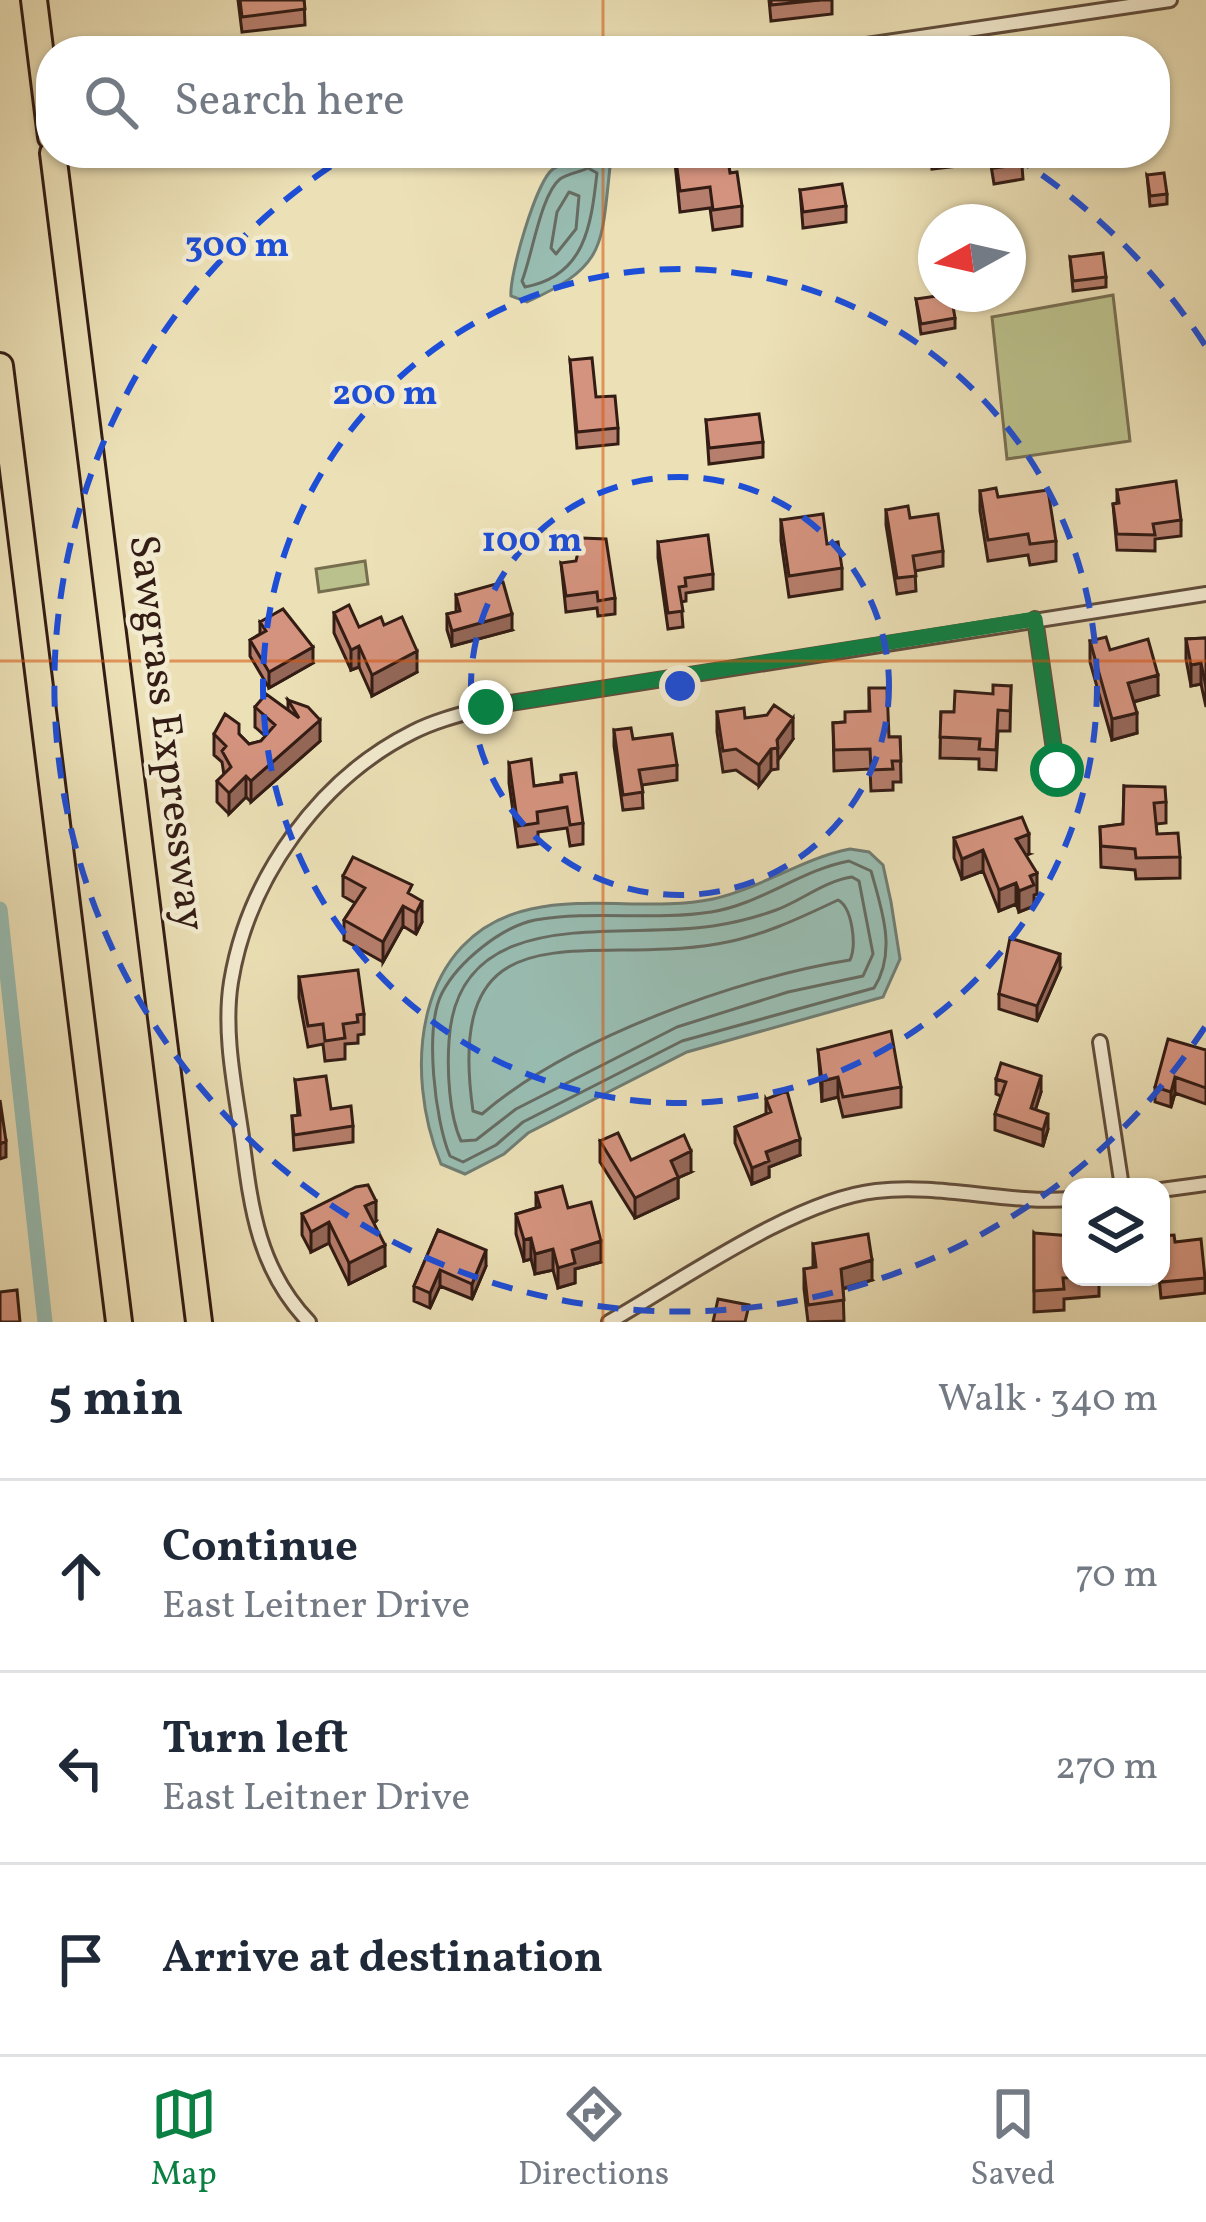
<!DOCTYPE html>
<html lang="en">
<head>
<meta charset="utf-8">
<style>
	body { margin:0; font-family:Vollkorn,serif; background:#f2f2f3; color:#1f2937 }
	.controls { position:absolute; right:36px; bottom:36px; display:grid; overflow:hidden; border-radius:24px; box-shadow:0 3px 9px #0004 }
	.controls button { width:108px; height:108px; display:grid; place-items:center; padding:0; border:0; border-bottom:3px solid #e0e1e3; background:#fff; color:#1f2937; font:60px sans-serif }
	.compass { position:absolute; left:918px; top:204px; width:108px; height:108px; border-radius:50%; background:#fff; box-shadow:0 3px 9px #0004; rotate:262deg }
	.stop { position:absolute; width:36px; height:36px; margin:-27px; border:9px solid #0b8043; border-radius:50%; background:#fff }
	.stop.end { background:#0b8043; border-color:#fff; box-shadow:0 3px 12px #0008 }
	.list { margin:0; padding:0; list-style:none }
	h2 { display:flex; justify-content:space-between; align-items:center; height:156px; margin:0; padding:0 48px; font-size:51px }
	h2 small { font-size:39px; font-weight:400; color:#747a83 }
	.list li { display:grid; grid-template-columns:78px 1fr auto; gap:36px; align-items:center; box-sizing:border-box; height:192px; padding:0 48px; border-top:3px solid #e0e1e3 }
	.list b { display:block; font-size:45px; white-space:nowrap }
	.list p { margin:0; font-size:39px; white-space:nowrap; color:#747a83 }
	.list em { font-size:39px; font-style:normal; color:#747a83 }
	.icon { flex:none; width:66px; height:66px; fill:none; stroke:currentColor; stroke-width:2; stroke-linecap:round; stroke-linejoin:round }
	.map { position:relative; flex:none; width:1206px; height:1322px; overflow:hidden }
	.search { position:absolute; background:#fff; box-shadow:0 3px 9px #0004; left:36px; right:36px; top:36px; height:132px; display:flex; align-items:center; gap:30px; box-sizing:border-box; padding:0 42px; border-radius:48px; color:#747a83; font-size:45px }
	.sheet { height:732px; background:#fff }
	nav { display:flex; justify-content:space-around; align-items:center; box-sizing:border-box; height:168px; border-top:3px solid #e0e1e3; background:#fff; font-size:33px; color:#747a83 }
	nav a { display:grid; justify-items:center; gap:6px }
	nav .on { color:#0b8043 }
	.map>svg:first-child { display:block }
	.green { fill:#bbc18c; stroke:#776e50; stroke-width:3 }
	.water { fill:#99bdb2; stroke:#707d73; stroke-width:3 }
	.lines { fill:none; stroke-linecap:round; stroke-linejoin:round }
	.shore { stroke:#666c63; stroke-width:3 }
	.canal { stroke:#99bdb2; stroke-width:15 }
	.minor-casing { stroke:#614d3c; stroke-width:18 }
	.motorway-casing { stroke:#331c14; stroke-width:30 }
	.minor { stroke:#f3ebd0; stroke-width:12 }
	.motorway { stroke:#ece0b6; stroke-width:24 }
	.wall { fill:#b67e6c; stroke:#331c14; stroke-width:3 }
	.shaded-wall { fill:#946758; stroke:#331c14; stroke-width:3 }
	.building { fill:#d4937e; stroke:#331c14; stroke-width:3 }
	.route { stroke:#0b8043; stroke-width:15 }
	.grid { fill:none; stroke:#d6530d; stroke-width:3; stroke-opacity:0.55 }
	.ring { fill:none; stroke:#1d4ed8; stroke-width:6; stroke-dasharray:21 15 }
	.labels { text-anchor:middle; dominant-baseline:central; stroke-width:9; stroke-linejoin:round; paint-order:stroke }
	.street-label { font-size:42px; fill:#331c14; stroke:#f3ebd0 }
	.centre { fill:#1d4ed8; stroke:#f3ebd0; stroke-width:6 }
	.ring-label { font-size:36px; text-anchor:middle; font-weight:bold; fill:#1d4ed8; stroke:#f3ebd0; stroke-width:9; stroke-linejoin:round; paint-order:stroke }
</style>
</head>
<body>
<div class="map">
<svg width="1206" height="1322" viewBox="0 0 1206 1322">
	<rect width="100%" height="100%" fill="#ece0b6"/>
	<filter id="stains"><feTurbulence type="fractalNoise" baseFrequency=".00167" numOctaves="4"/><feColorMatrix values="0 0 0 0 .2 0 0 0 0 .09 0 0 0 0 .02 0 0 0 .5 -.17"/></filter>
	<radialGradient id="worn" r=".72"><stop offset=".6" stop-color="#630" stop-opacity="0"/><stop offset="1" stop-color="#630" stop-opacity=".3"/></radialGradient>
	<path class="green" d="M 1113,295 L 1130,441 L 1007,459 L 992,317 Z
		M 365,561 L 368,584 L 319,592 L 316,569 Z"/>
	<path class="water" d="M 589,155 L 602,156 L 610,167 C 601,248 606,266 527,302 L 511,296 C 509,276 536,181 553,169 C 562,163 578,160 589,155 Z
		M 850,849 L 869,852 L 883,865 L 891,902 L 900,959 L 883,997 L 687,1052 L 528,1133 L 504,1154 L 465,1174 L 441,1164 C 403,1072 414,934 531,909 C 590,896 655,911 713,899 C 762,888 803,858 850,849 Z"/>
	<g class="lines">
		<path class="shore" d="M 588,168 L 597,173 C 591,226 585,276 525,287 L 522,281 C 532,256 541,194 560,179 C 567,174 580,172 588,168 Z
			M 569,192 L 579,196 L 576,229 L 556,254 L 551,248 L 557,212 Z
			M 849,861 L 871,871 C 882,910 897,952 874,988 L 682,1041 L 523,1122 L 496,1145 L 463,1162 L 450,1156 C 435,1121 424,1028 442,993 C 458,962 501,927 535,920 C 593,910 653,921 711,912 C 761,904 801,870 849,861 Z
			M 852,877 L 859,881 L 873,954 L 863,976 L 788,992 L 677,1027 L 516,1109 L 476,1140 L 461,1141 C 449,1115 447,1070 449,1041 C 457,900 621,941 713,926 C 733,923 757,917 776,910 C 801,901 824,881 852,877 Z
			M 838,900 C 852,907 857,945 850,960 C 737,978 569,1039 482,1114 L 473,1111 C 443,900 583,967 717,944 C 760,937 798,919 838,900 Z"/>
		<path class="canal" d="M 0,909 L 45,1322"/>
		<g class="minor-casing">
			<path id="minor" d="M 826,51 L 1170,0
				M 134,158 L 163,153
				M 1035,619 L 1057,770
				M 1100,1042 L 1122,1187
				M 1161,1190 L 1206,1184
				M 309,1322 C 258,1269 251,1208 242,1137 C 235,1088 223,1032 231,982 C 248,878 319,779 413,732 C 436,720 466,713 491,706 L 1206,594
				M 609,1322 C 681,1281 795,1200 876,1191 C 940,1183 1006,1204 1071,1199"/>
		</g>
		<g class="motorway-casing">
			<path id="motorway" d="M 34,0 L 51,137
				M 53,153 L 199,1322
				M 0,366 L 119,1322"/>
		</g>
		<use href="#minor" class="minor"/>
		<use href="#motorway" class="motorway"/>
	</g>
	<path class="wall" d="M 238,0 L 304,0 L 305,25 L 242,32 Z
		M 769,0 L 832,0 L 832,14 L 771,21 Z
		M 1155,76 L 1162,123 L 1162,138 L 1155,139 Z
		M 674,153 L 727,153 L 730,173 L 742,206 L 742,226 L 713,230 L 710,208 L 680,212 Z
		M 930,153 L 959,153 L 959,166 L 932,169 Z
		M 989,153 L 1021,153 L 1023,179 L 994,184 Z
		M 1147,175 L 1167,194 L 1167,204 L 1150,206 Z
		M 800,190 L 846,206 L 846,222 L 803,228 Z
		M 1070,257 L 1106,277 L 1106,287 L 1073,291 Z
		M 916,299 L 955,318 L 955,328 L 921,334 Z
		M 570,360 L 618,428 L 618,444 L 577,448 Z
		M 706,420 L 763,442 L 763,457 L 709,464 Z
		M 1117,490 L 1181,520 L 1181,536 L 1155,539 L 1155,551 L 1117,550 L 1113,504 L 1117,503 Z
		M 980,491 L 998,497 L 1056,541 L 1056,561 L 1030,565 L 1028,555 L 988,561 L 980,511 Z
		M 886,510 L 910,518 L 943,551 L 943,566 L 915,571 L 916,591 L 897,594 L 886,525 Z
		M 781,520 L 827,544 L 842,568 L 842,589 L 789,597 L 781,541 Z
		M 658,542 L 713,574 L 713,589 L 686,593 L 686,601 L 681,602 L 683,627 L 668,629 L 658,558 Z
		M 561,563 L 615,598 L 615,614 L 598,616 L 597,608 L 566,612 Z
		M 456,595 L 512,630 L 452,646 L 447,630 L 447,614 L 456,612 Z
		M 334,613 L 359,627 L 384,625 L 417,672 L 372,696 L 359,667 L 351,670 L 334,633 Z
		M 260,622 L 313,663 L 269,688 L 250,656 L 250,640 L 260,634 Z
		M 1206,638 L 1206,707 L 1201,684 L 1191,686 L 1186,659 L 1186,639 Z
		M 1090,641 L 1110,650 L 1158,695 L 1134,702 L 1137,733 L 1112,740 L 1090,662 Z
		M 1011,686 L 1010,731 L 998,731 L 996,770 L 979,769 L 979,759 L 940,758 L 941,712 L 954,712 Z
		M 869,688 L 889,737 L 900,737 L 901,782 L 893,782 L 893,790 L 871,791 L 870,769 L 834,771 L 833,723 L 845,722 L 869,711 Z
		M 288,700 L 320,741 L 251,802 L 246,797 L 229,814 L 217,802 L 217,781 L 224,775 L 222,762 L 214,755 L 214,734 L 239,734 L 249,744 L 261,741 L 265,736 L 255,727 L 255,707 L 288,710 Z
		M 717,712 L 745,718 L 793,739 L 778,760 L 778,769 L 771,770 L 759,786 L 736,770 L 723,772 L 717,732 Z
		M 614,730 L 677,765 L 677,780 L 642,785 L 643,808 L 623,810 L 614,746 Z
		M 509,763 L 534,786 L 561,782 L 561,775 L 583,823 L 583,844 L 570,846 L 567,828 L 538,832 L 538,844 L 518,847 L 509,783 Z
		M 1124,786 L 1166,802 L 1166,823 L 1156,824 L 1157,834 L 1180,857 L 1180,878 L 1136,879 L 1135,870 L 1101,867 L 1100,827 L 1123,824 Z
		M 954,838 L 1029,854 L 1026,855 L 1037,894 L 1034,895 L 1034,906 L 1019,912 L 1016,904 L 999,911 L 983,871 L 962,879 L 954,858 Z
		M 343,876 L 412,896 L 422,922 L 416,934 L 403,926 L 383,962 L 344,940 L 344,920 L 355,903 L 343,896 Z
		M 1060,969 L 1037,1021 L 999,1009 L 999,994 Z
		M 299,977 L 364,1014 L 364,1034 L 358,1035 L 358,1043 L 345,1044 L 345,1059 L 325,1061 L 323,1044 L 308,1047 L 299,998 Z
		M 818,1050 L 901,1087 L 901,1107 L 843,1117 L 838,1097 L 822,1101 Z
		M 1206,1050 L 1206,1104 L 1175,1093 L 1171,1107 L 1155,1102 L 1155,1087 Z
		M 996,1079 L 1041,1092 L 1035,1110 L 1048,1129 L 1043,1146 L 995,1130 L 995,1114 L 1001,1096 L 996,1094 Z
		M 295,1080 L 353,1126 L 353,1142 L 294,1150 L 292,1116 L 298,1116 Z
		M 766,1099 L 800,1155 L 769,1167 L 769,1177 L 752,1184 L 735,1143 L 735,1127 L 766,1114 Z
		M 600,1141 L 631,1160 L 691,1172 L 678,1178 L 678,1198 L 635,1218 L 600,1162 Z
		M 536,1193 L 568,1208 L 601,1262 L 575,1269 L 575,1283 L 558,1288 L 553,1270 L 535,1274 L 531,1259 L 524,1261 L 516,1234 L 516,1214 L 536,1208 Z
		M 302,1214 L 376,1221 L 374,1223 L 385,1266 L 349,1284 L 329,1243 L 311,1252 L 302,1235 Z
		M 438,1230 L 486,1266 L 472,1299 L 440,1286 L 430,1308 L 414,1301 L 414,1286 Z
		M 1034,1233 L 1071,1277 L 1099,1277 L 1099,1296 L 1064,1299 L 1064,1310 L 1034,1312 Z
		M 1175,1242 L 1205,1278 L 1205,1293 L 1161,1298 L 1159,1277 L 1161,1277 Z
		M 813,1244 L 872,1280 L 843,1289 L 844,1321 L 808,1322 L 804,1289 L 804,1269 L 813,1268 Z"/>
	<path class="shaded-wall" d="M 512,614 L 512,630 L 452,646 L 452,631 Z
		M 359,646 L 359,667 L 351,670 L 351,650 Z
		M 313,647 L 313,663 L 269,688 L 269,672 Z
		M 417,651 L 417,672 L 372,696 L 372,675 Z
		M 1201,663 L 1201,684 L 1191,686 L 1191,665 Z
		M 1158,675 L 1158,695 L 1128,703 L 1128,683 Z
		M 1137,713 L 1137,733 L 1112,740 L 1112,719 Z
		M 793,718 L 793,739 L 778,760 L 777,740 Z
		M 320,720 L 320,741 L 251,802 L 251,781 Z
		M 771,749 L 771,770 L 759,786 L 759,765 Z
		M 246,776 L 246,797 L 229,814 L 229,793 Z
		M 1029,834 L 1029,854 L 1016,859 L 1016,839 Z
		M 983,850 L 983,871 L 962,879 L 962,859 Z
		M 1037,873 L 1037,894 L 1034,895 L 1034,906 L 1019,912 L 1019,891 L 1030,876 Z
		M 1016,883 L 1016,904 L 999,911 L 999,890 Z
		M 422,901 L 422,922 L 416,934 L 416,913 Z
		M 403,906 L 403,926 L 383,962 L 383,942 Z
		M 1060,954 L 1060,969 L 1037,1021 L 1037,1006 Z
		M 1041,1076 L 1041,1092 L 1031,1124 L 1031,1108 Z
		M 838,1077 L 838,1097 L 822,1101 L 822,1081 Z
		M 1175,1077 L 1175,1093 L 1171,1107 L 1171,1092 Z
		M 1048,1114 L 1048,1129 L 1043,1146 L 1043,1130 Z
		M 800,1139 L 800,1155 L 769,1167 L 769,1177 L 752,1184 L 752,1168 L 766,1152 Z
		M 6,1141 L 6,1157 L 0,1159 L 0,1144 Z
		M 691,1151 L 691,1172 L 678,1178 L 678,1198 L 635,1218 L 635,1198 L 671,1161 Z
		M 376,1201 L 376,1221 L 365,1227 L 365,1206 Z
		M 329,1222 L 329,1243 L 311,1252 L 311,1232 Z
		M 531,1238 L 531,1259 L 524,1261 L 524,1240 Z
		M 601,1241 L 601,1262 L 575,1269 L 575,1283 L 558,1288 L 558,1268 L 572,1250 Z
		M 385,1245 L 385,1266 L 349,1284 L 349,1263 Z
		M 553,1249 L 553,1270 L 535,1274 L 535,1254 Z
		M 486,1250 L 486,1266 L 472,1299 L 472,1284 Z
		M 872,1260 L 872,1280 L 841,1289 L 841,1269 Z
		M 440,1270 L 440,1286 L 430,1308 L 430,1293 Z"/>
	<path class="building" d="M 240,0 L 304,0 L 305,9 L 242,17 Z
		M 771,0 L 820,0 L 771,5 Z
		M 1155,76 L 1160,76 L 1162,123 L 1155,124 Z
		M 675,153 L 727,153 L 730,173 L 737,172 L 742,206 L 713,210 L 710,187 L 680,191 Z
		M 931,153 L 959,153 L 959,156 L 932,159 Z
		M 992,153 L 1021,153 L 1023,164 L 994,168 Z
		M 1164,173 L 1167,194 L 1150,196 L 1147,175 Z
		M 842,184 L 846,206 L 803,212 L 800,190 Z
		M 1103,253 L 1106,277 L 1073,281 L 1070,257 Z
		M 951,294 L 955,318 L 921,324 L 916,299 Z
		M 592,358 L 596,397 L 615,396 L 618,428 L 577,432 L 570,360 Z
		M 759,414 L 763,442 L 709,448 L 706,420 Z
		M 1176,481 L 1181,520 L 1153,524 L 1155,535 L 1117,534 L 1113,504 L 1119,503 L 1117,490 Z
		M 996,488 L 998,497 L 1048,490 L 1056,541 L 1030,544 L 1028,534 L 988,540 L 980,491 Z
		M 908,506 L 910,518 L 938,514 L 943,551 L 913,556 L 916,576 L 897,578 L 886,510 Z
		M 823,514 L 827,544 L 838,542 L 842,568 L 789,576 L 781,520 Z
		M 708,535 L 713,574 L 685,578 L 686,586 L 679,587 L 683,611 L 668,613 L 658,542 Z
		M 581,538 L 606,539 L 615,598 L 598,601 L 597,592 L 566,596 L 561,563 L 576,561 Z
		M 503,582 L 512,614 L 452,631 L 447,614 L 460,611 L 456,595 Z
		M 349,605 L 359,627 L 381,617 L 384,625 L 402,617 L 417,651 L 372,675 L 359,646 L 351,650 L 334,613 Z
		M 283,609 L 313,647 L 269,672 L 250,640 L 266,631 L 260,622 Z
		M 1106,637 L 1110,650 L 1148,639 L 1158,675 L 1128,683 L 1137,713 L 1112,719 L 1090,641 Z
		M 1206,638 L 1206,687 L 1201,663 L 1191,665 L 1186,639 Z
		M 993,685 L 1011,686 L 1010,711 L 998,710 L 996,750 L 979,749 L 980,739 L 940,737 L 941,712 L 954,712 L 955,691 L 993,694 Z
		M 869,688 L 887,688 L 889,737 L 900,737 L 901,761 L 892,761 L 893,769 L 871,770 L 870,749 L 834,750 L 833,723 L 845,722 L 845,712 L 870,711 Z
		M 266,694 L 299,718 L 288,700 L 308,707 L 320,720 L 251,781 L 246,776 L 229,793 L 217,781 L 231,767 L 222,751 L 226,746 L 214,734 L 225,714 L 239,724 L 239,734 L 249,744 L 261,741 L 275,725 L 255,707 Z
		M 774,705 L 793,718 L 777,740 L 778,748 L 771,749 L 759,765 L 736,749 L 723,751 L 717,712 L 744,708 L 745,718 L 767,715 Z
		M 631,728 L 633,739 L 672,734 L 677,765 L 639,770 L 643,792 L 623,795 L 614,730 Z
		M 531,759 L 534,786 L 562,782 L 561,775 L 576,773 L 583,823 L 570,825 L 567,807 L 537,812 L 538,823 L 518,826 L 509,763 Z
		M 1124,786 L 1165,787 L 1166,802 L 1154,803 L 1157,834 L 1178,833 L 1180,857 L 1136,858 L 1135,849 L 1101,846 L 1100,827 L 1123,824 Z
		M 1022,817 L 1029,834 L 1016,839 L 1037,873 L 1030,876 L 1034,885 L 1019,891 L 1016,883 L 999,890 L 983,850 L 962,859 L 954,838 Z
		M 353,857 L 412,885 L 408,893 L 422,901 L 416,913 L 403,906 L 383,942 L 344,920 L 365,888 L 343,876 Z
		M 1010,938 L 1060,954 L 1037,1006 L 999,994 Z
		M 358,970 L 364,1014 L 357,1015 L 358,1022 L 343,1024 L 345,1038 L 325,1041 L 323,1024 L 308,1026 L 299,977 Z
		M 891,1031 L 901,1087 L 843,1097 L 838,1077 L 822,1081 L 818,1050 Z
		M 1168,1039 L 1206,1050 L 1206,1088 L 1175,1077 L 1171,1092 L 1155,1087 Z
		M 1001,1063 L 1041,1076 L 1031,1108 L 1048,1114 L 1043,1130 L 995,1114 L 1006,1082 L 996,1079 Z
		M 326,1076 L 331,1109 L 351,1106 L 353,1126 L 294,1135 L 292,1116 L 300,1115 L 295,1080 Z
		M 787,1091 L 800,1139 L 766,1152 L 769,1161 L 752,1168 L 735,1127 L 771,1112 L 766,1099 Z
		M 0,1100 L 6,1141 L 0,1144 Z
		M 618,1133 L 631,1160 L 684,1135 L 691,1151 L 671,1161 L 678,1177 L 635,1198 L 600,1141 Z
		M 368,1185 L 376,1201 L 365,1206 L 385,1245 L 349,1263 L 329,1222 L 311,1232 L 302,1214 L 356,1187 Z
		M 562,1186 L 568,1208 L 591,1202 L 601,1241 L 572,1250 L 575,1263 L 558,1268 L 553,1249 L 535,1254 L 531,1238 L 524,1240 L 516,1214 L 540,1207 L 536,1193 Z
		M 438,1230 L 486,1250 L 472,1284 L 440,1270 L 430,1293 L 414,1286 Z
		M 1034,1233 L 1071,1236 L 1071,1277 L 1078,1277 L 1063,1278 L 1064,1289 L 1034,1291 Z
		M 868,1234 L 872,1260 L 841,1269 L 844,1300 L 808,1305 L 804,1269 L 816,1267 L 813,1244 Z
		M 1174,1235 L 1175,1242 L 1201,1239 L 1205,1278 L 1161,1282 L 1161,1236 Z
		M 17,1290 L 20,1322 L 0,1322 L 0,1292 Z
		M 718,1299 L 749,1305 L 745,1322 L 713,1322 Z"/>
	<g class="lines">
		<path class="route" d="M 486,707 L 1035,619 L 1057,770"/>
	</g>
	<path class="grid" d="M 603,0 L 603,51M 603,153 L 603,1322M 0,661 L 1206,661"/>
	<g class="ring">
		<circle cx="680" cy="686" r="209"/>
		<circle cx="680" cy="686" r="417"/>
		<path d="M1205 1027A626 626 0 1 1 348 155M1012 155A626 626 0 0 1 1205 345"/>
	</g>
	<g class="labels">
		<g class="street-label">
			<text transform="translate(165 733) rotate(83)">Sawgrass Expressway</text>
		</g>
	</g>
	<circle cx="680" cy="686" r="18" class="centre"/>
	<g class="ring-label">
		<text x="237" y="256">300 m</text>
		<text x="385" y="404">200 m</text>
		<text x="532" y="551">100 m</text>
	</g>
	<rect width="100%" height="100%" filter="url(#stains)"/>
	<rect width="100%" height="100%" fill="url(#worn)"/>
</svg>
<div class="controls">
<button><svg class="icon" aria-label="layers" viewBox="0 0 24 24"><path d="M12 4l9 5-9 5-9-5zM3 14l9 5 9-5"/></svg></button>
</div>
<svg class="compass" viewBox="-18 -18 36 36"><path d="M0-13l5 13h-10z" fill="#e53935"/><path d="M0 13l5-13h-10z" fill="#747a83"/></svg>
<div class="stop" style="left:1057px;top:770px"></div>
<div class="stop end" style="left:486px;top:707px"></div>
<div class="search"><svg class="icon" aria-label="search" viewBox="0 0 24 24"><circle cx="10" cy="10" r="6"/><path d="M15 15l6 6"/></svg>Search here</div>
</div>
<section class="sheet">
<h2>5 min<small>Walk · 340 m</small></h2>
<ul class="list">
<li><svg class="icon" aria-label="ahead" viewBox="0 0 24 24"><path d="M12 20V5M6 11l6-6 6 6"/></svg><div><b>Continue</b><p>East Leitner Drive</p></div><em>70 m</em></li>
<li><svg class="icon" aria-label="left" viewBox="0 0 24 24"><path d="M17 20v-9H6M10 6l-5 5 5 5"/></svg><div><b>Turn left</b><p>East Leitner Drive</p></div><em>270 m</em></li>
<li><svg class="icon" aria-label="arrive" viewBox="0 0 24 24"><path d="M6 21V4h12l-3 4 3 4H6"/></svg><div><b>Arrive at destination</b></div></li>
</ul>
</section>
<nav>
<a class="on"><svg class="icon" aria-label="map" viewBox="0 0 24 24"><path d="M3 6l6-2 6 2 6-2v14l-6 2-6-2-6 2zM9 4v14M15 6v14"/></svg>Map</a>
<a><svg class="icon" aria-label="directions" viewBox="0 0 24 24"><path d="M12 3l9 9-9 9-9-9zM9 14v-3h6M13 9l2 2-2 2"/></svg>Directions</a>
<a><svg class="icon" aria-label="saved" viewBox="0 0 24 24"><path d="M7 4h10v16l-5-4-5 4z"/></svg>Saved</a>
</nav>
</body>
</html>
